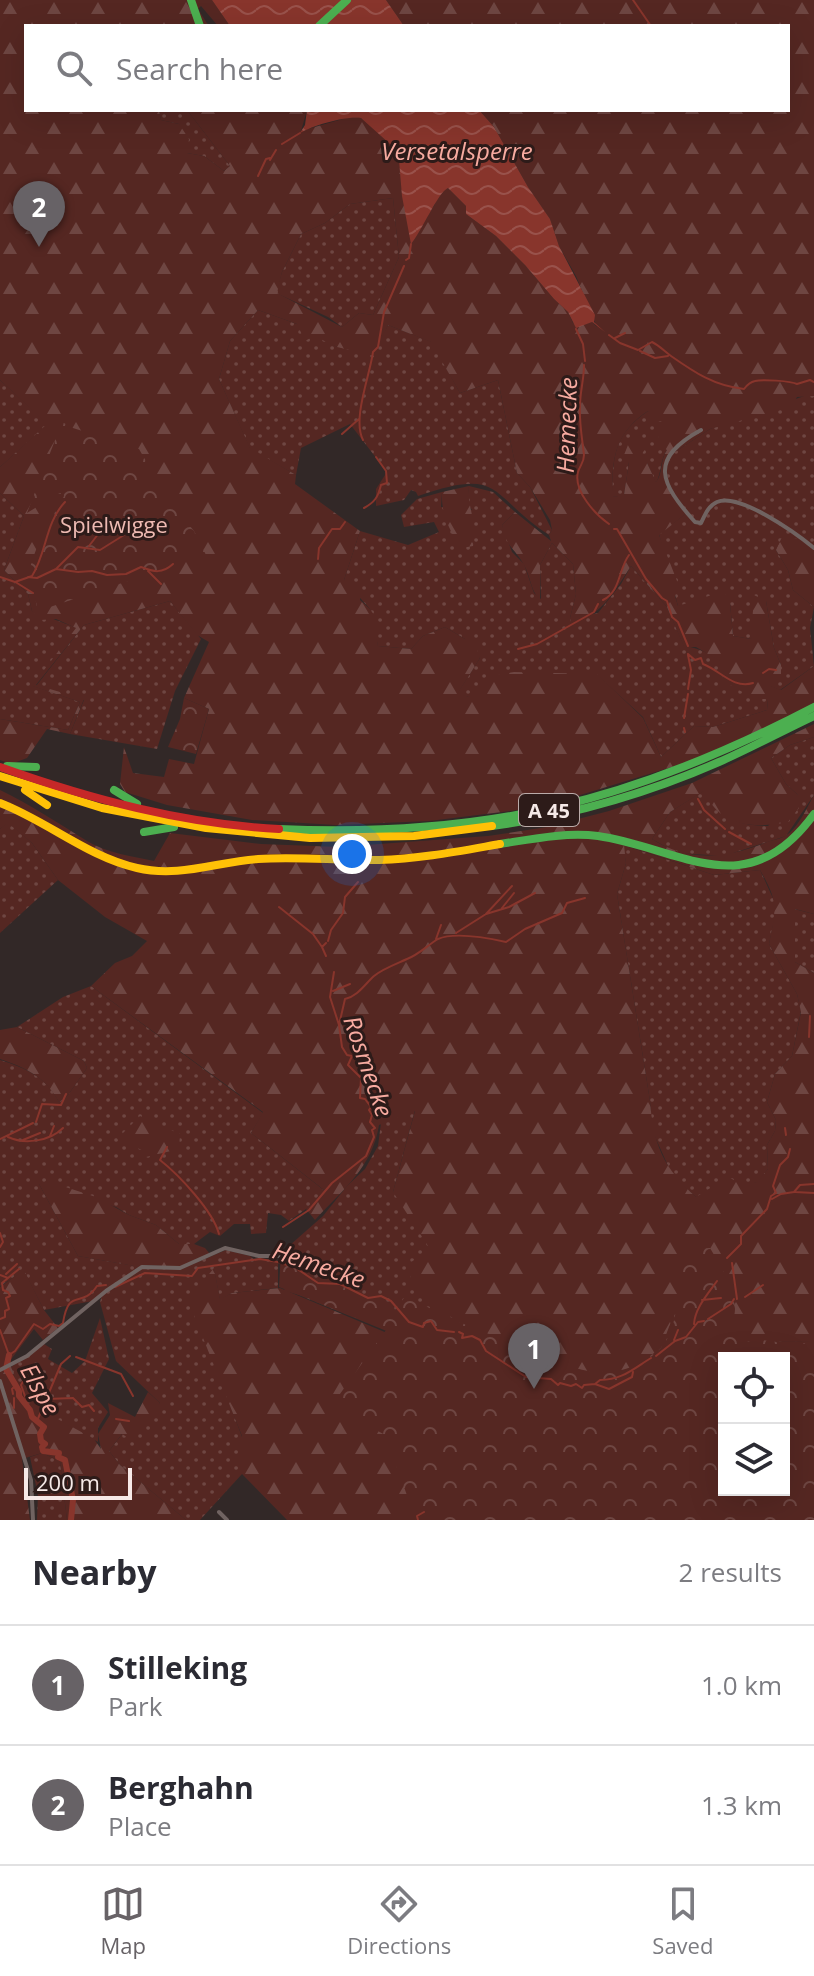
<!DOCTYPE html>
<html lang="en">
<head>
<meta charset="utf-8">
<style>
	body { margin:0; font-family:"Open Sans",sans-serif; background:#f2f2f3; color:#2b2b33 }
	.controls { position:absolute; right:24px; bottom:24px; display:grid; overflow:hidden; border-radius:0px; box-shadow:0 8px 32px #0002 }
	.controls button { width:72px; height:72px; display:grid; place-items:center; padding:0; border:0; border-bottom:2px solid #e1e1e2; background:#fff; color:#2b2b33; font:40px sans-serif }
	.scale { position:absolute; left:24px; bottom:20px; width:108px; box-sizing:border-box; padding-left:8px; border:4px solid #f6e9e7; border-top:0; font-size:22px; line-height:28px; white-space:nowrap; color:#f6e9e7; -webkit-text-stroke:6px #2d1b19; paint-order:stroke }
	.you { position:absolute; left:352px; top:854px; width:28px; height:28px; margin:-20px; border:6px solid #fff; border-radius:50%; background:#1a73e8; box-shadow:0 0 0 12px #1a73e833 }
	.badge { display:grid; place-items:center; width:52px; height:52px; border-radius:50%; background:#676266; color:#fff; font-size:26px; font-weight:700 }
	.pin { position:absolute; translate:-50% -66px; filter:drop-shadow(0 2px 4px #0008) }
	.pin::after { content:''; position:absolute; top:42px; width:28px; height:24px; background:inherit; clip-path:polygon(0 0,100% 0,50% 100%) }
	.list { margin:0; padding:0; list-style:none }
	h2 { display:flex; justify-content:space-between; align-items:center; height:104px; margin:0; padding:0 32px; font-size:34px }
	h2 small { font-size:26px; font-weight:400; color:#7c7c81 }
	.list li { display:grid; grid-template-columns:52px 1fr auto; gap:24px; align-items:center; box-sizing:border-box; height:120px; padding:0 32px; border-top:2px solid #e1e1e2 }
	.list b { display:block; font-size:30px; white-space:nowrap }
	.list p { margin:0; font-size:26px; white-space:nowrap; color:#7c7c81 }
	.list em { font-size:26px; font-style:normal; color:#7c7c81 }
	.icon { flex:none; width:44px; height:44px; fill:none; stroke:currentColor; stroke-width:2; stroke-linecap:round; stroke-linejoin:round }
	.map { position:relative; flex:none; width:814px; height:1520px; overflow:hidden }
	.search { position:absolute; background:#fff; box-shadow:0 8px 32px #0002; left:24px; right:24px; top:24px; height:88px; display:flex; align-items:center; gap:20px; box-sizing:border-box; padding:0 28px; border-radius:0px; color:#7c7c81; font-size:30px }
	.sheet { height:344px; background:#fff }
	nav { display:flex; justify-content:space-around; align-items:center; box-sizing:border-box; height:112px; border-top:2px solid #e1e1e2; background:#fff; font-size:22px; color:#7c7c81 }
	nav a { display:grid; justify-items:center; gap:4px }
	nav .on { color:#676266 }
	.map>svg:first-child { display:block }
	.grass { fill:url(#grass-dots); fill-rule:evenodd }
	.forest { fill:url(#forest-firs); fill-rule:evenodd }
	.park { fill:url(#park-crowns); fill-rule:evenodd }
	.water { fill:url(#water-waves) }
	.lines { fill:none; stroke-linecap:round; stroke-linejoin:round }
	.stream { stroke:#88352c; stroke-width:2 }
	.river { stroke:#88352c; stroke-width:6 }
	.street { stroke:#706361; stroke-width:4 }
	.fast { stroke:#4caf50; stroke-width:8 }
	.slow { stroke:#ffc107; stroke-width:8 }
	.jam { stroke:#c62828; stroke-width:8 }
	.labels { text-anchor:middle; dominant-baseline:central; stroke-width:6; stroke-linejoin:round; paint-order:stroke }
	.shield { fill:#2d1b19; stroke:#baaba9; stroke-width:2 }
	.shield-label { font-size:20px; font-weight:bold; fill:#f6e9e7 }
	.park-label { font-size:22px; fill:#eebab2; stroke:#2d1b19 }
	.water-label { font-size:24px; font-style:italic; fill:#f8aba0; stroke:#2d1b19 }
</style>
</head>
<body>
<div class="map">
<svg width="814" height="1520" viewBox="0 0 814 1520">
	<defs>
		<pattern id="grass-dots" width="8" height="8" patternUnits="userSpaceOnUse" patternTransform="scale(2)"><rect width="8" height="8" fill="#552722"/><path d="M2 2h.1M6 6h.1" fill="none" stroke="#6e4642" stroke-width="1.8" stroke-linecap="round"/></pattern>
		<pattern id="forest-firs" width="22" height="20" patternUnits="userSpaceOnUse" patternTransform="scale(2)"><rect width="22" height="20" fill="#552722"/><path d="M5 1l3.5 6h-7zM16 11l3.5 6h-7z" fill="#6e4642"/></pattern>
		<pattern id="park-crowns" width="20" height="18" patternUnits="userSpaceOnUse" patternTransform="scale(2)"><rect width="20" height="18" fill="#552722"/><path d="M2 6a3 3 0 1 1 6 0M12 15a3 3 0 1 1 6 0" fill="none" stroke="#6e4642"/></pattern>
		<pattern id="water-waves" width="16" height="10" patternUnits="userSpaceOnUse" patternTransform="scale(2)"><rect width="16" height="10" fill="#88352c"/><path d="M0 5q4-4 8 0t8 0" fill="none" stroke="#99524b"/></pattern>
	</defs>
	<rect width="100%" height="100%" fill="#322827"/>
	<path class="grass" d="M 159,110 L 187,110 L 230,166 L 224,171 L 204,156 L 187,153 L 179,124 L 161,120 Z
		M 393,198 L 399,257 L 373,315 L 359,313 L 342,327 L 328,317 L 276,293 L 282,272 L 301,234 L 325,223 L 350,204 Z
		M 258,310 L 297,324 L 337,347 L 383,335 L 388,325 L 432,342 L 460,393 L 498,380 L 517,473 L 530,487 L 552,530 L 549,535 C 487,494 504,467 418,496 L 416,492 L 411,490 L 404,500 L 376,506 L 376,489 L 387,472 L 350,424 L 301,448 L 296,475 L 250,449 L 219,379 L 230,341 Z
		M 0,380 L 48,424 L 0,467 Z
		M 810,394 L 814,396 L 814,546 L 776,550 L 788,570 L 793,590 L 814,607 L 810,628 L 814,666 L 780,690 L 770,686 L 781,665 L 774,648 L 766,601 L 751,639 L 733,636 L 730,603 L 678,606 L 659,534 L 688,512 C 673,492 662,482 669,456 L 710,429 Z
		M 648,411 L 663,421 L 667,450 C 660,459 662,472 656,483 L 647,463 L 629,462 L 624,496 L 612,497 C 613,457 613,435 648,411 Z
		M 469,486 L 493,492 L 515,512 L 502,525 L 512,552 L 524,564 L 534,593 L 541,599 L 540,565 L 552,543 L 573,564 L 576,594 L 570,618 L 598,613 L 621,584 L 631,566 L 667,607 L 684,646 C 715,649 744,680 768,699 L 767,710 L 713,727 L 694,726 L 661,757 L 643,717 L 596,674 L 469,697 L 457,694 L 480,658 L 465,639 L 445,627 L 423,636 L 411,649 L 378,646 L 370,609 L 344,580 L 360,531 L 408,545 L 439,532 L 434,522 L 404,527 L 401,515 L 417,499 L 442,492 L 441,507 L 472,510 L 467,503 Z
		M 0,493 L 24,516 L 4,570 L 28,594 L 32,611 L 77,628 L 33,686 L 80,702 L 68,730 L 0,719 Z
		M 170,601 L 201,639 L 175,691 L 157,749 L 70,734 L 84,700 L 36,686 L 84,625 Z
		M 814,737 L 814,795 L 786,836 L 724,856 L 677,853 L 652,839 L 670,812 L 705,790 C 725,819 733,825 768,826 L 798,795 L 786,784 L 771,758 L 790,745 Z
		M 8,822 L 32,843 L 58,880 L 0,933 L 0,829 Z
		M 623,845 L 714,875 L 760,870 L 777,907 L 769,944 L 797,994 L 801,1011 L 792,1056 L 775,1074 L 767,1102 L 776,1120 L 775,1131 L 767,1145 L 768,1169 L 758,1182 L 696,1197 L 673,1177 L 652,1130 L 650,1101 L 617,894 L 626,863 Z
		M 794,909 L 814,914 L 814,973 L 795,962 Z
		M 91,986 L 263,1113 L 251,1133 L 325,1191 L 306,1209 L 289,1221 L 281,1215 L 268,1213 L 266,1233 L 251,1234 L 250,1224 L 234,1224 L 220,1236 L 210,1232 L 194,1244 L 179,1244 L 156,1225 L 129,1215 L 116,1207 L 39,1184 L 78,1256 L 135,1266 L 136,1270 L 93,1301 L 44,1310 L 24,1271 L 0,1286 L 0,1060 C 26,1068 46,1077 59,1102 L 68,1095 L 87,1068 L 84,1061 L 17,1027 L 63,997 Z
		M 415,1110 L 393,1192 L 687,1251 L 710,1252 L 729,1340 L 814,1342 L 814,1520 L 522,1520 L 389,1332 L 279,1287 L 281,1253 L 323,1216 L 347,1186 L 365,1169 L 378,1146 L 381,1123 ZM 724,1358 L 784,1358 L 784,1490 L 724,1490 Z
		M 226,1250 L 250,1256 L 254,1259 L 278,1262 L 278,1288 L 232,1293 L 220,1300 L 214,1269 L 220,1377 L 242,1437 L 242,1474 L 200,1520 L 186,1520 L 120,1465 L 109,1451 L 123,1433 L 160,1403 L 116,1361 L 100,1302 L 102,1295 L 143,1268 L 181,1269 Z
		M 100,1318 L 109,1359 L 92,1393 L 108,1412 L 98,1428 L 98,1442 L 24,1401 L 11,1367 L 44,1344 L 52,1349 L 48,1359 L 72,1373 L 85,1361 Z
		M 42,1453 L 60,1461 L 67,1520 L 37,1520 L 38,1495 L 30,1457 Z"/>
	<path class="forest" d="M 0,0 L 212,0 L 230,26 L 218,26 L 201,6 L 198,9 L 208,25 L 205,26 L 26,26 L 26,110 L 159,110 L 161,120 L 179,124 L 189,139 L 187,153 L 204,156 L 224,171 L 230,166 L 187,110 L 307,110 L 301,131 L 346,118 L 361,118 C 375,128 395,143 400,161 C 406,184 401,209 411,232 L 434,206 L 440,191 L 448,188 L 466,206 L 466,214 L 496,236 L 525,265 L 554,299 L 568,312 L 573,323 L 578,326 L 592,322 L 597,327 L 576,276 L 559,246 L 550,219 L 528,187 L 494,127 L 479,110 L 788,110 L 788,26 L 404,26 L 386,0 L 814,0 L 814,396 L 797,397 L 791,407 L 710,429 L 669,456 C 662,482 673,492 688,512 L 659,535 L 679,586 L 675,596 L 678,606 L 724,591 L 730,603 L 733,636 L 751,639 L 754,595 L 766,601 L 774,648 L 781,665 L 781,679 L 771,686 L 781,690 L 814,666 L 814,704 L 779,723 L 685,763 L 541,807 L 429,821 L 336,825 L 252,820 L 167,805 L 125,792 L 120,784 L 124,747 L 133,773 L 164,777 L 169,759 L 194,764 L 209,709 L 184,698 L 209,642 L 197,635 L 170,601 L 84,625 L 36,685 L 84,699 L 70,734 L 47,729 L 27,758 L 11,764 L 0,760 L 0,719 L 68,730 L 80,702 L 32,686 L 76,628 L 56,619 L 40,620 L 32,611 L 28,594 L 4,570 L 24,516 L 0,493 L 0,467 L 47,424 L 0,380 ZM 393,198 L 399,257 L 373,315 L 359,313 L 342,327 L 277,293 L 282,272 L 301,234 L 325,223 L 350,204 ZM 258,310 L 297,324 L 305,341 L 314,336 L 337,347 L 375,356 L 388,325 L 431,342 L 460,393 L 498,380 L 517,473 L 530,487 L 550,520 L 552,530 L 549,535 L 551,541 L 515,512 L 502,525 C 507,549 514,547 524,565 C 531,577 530,590 540,600 L 540,565 L 552,543 L 573,564 L 576,594 L 570,618 L 572,627 C 605,609 611,597 631,566 L 667,607 L 684,647 L 696,647 L 720,661 L 723,681 L 755,699 L 768,699 L 767,710 L 713,727 L 694,726 L 661,757 L 643,718 L 597,674 L 514,672 L 487,676 L 469,697 L 458,693 L 480,658 L 474,640 L 465,639 L 445,627 L 423,636 L 411,649 L 378,646 L 376,630 L 380,624 L 370,609 L 360,600 L 361,584 L 344,580 L 360,531 L 295,484 L 296,475 L 250,448 L 219,379 L 230,341 ZM 648,411 L 654,422 L 662,421 L 657,434 L 660,441 L 659,445 L 667,450 C 660,459 663,474 656,482 L 647,463 L 640,457 L 647,446 L 640,435 L 628,445 L 624,455 L 629,462 L 624,495 L 613,497 C 611,459 615,433 648,411 Z
		M 469,486 C 467,509 478,522 473,546 L 461,548 C 449,529 441,515 442,492 Z
		M 803,538 L 814,546 L 814,607 L 793,590 L 788,570 L 776,550 L 781,539 Z
		M 814,724 L 814,737 L 790,745 L 771,758 L 786,784 L 798,795 L 799,808 L 788,822 C 753,829 720,827 704,791 L 670,812 L 652,839 C 688,863 728,858 767,842 C 772,840 780,839 785,836 C 798,829 807,807 814,795 L 814,914 L 795,909 L 795,962 L 814,973 L 814,1342 L 729,1341 L 678,1303 L 661,1348 L 626,1373 L 558,1370 L 481,1337 L 415,1293 L 407,1265 L 430,1249 L 393,1192 L 415,1111 L 379,1125 C 372,1168 343,1189 315,1220 L 306,1209 L 324,1190 L 251,1133 L 263,1112 L 91,986 L 115,963 L 132,956 L 147,941 L 105,917 L 58,880 L 32,843 L 8,823 L 0,829 L 0,790 C 31,805 58,823 87,841 C 106,853 132,856 154,861 L 170,833 L 261,844 L 339,847 L 488,836 L 547,827 L 609,811 L 692,783 ZM 624,845 L 714,875 L 760,870 C 779,903 776,908 769,944 L 797,994 L 801,1012 L 792,1056 L 775,1074 L 767,1102 L 776,1120 L 775,1131 L 767,1145 L 768,1169 L 757,1182 L 742,1184 L 728,1177 L 696,1197 C 664,1169 653,1144 650,1101 L 617,894 L 626,863 Z
		M 17,1027 L 84,1061 L 87,1068 L 68,1095 L 59,1102 C 45,1077 27,1068 0,1059 L 0,1030 Z
		M 140,1116 L 180,1134 L 179,1149 L 146,1157 L 144,1151 L 117,1139 Z
		M 47,1181 L 96,1197 L 129,1215 L 156,1225 L 179,1244 L 194,1244 L 205,1248 L 210,1254 L 180,1267 L 144,1265 L 136,1270 L 134,1266 L 78,1256 L 39,1184 Z
		M 214,1268 L 220,1299 L 232,1293 L 280,1288 L 387,1333 L 522,1520 L 287,1520 L 242,1474 L 242,1436 L 188,1300 Z
		M 24,1270 L 44,1310 L 58,1328 L 43,1340 L 34,1329 L 9,1362 L 25,1401 L 94,1439 L 101,1449 L 98,1434 L 110,1415 L 108,1403 L 135,1417 L 148,1392 L 160,1403 L 133,1441 L 122,1434 L 109,1451 L 120,1465 L 186,1520 L 67,1520 L 60,1461 L 42,1453 L 22,1459 L 30,1520 L 0,1520 L 0,1287 Z"/>
	<path class="park" d="M 62,422 L 73,428 L 139,449 L 166,496 L 194,531 L 206,555 L 38,611 L 34,594 L 14,583 L 28,577 C 33,548 50,522 64,496 L 63,492 L 58,494 L 27,513 Z
		M 184,698 L 209,709 L 196,754 L 168,747 L 180,719 Z
		M 710,1248 C 720,1265 734,1288 735,1309 C 735,1318 730,1325 732,1334 L 751,1343 L 755,1339 L 791,1344 L 814,1343 L 814,1520 L 416,1520 L 385,1435 L 332,1405 L 386,1330 L 316,1302 L 317,1300 L 285,1291 L 281,1280 L 281,1261 L 294,1265 L 317,1282 L 338,1282 L 359,1294 L 379,1299 L 395,1310 L 404,1298 L 402,1293 C 442,1317 483,1332 526,1348 C 550,1358 575,1372 602,1372 C 624,1373 654,1361 666,1341 C 680,1318 677,1283 682,1257 L 691,1249 ZM 784,1358 L 784,1490 L 724,1490 L 724,1358 Z"/>
	<path class="water" d="M 212,0 L 386,0 L 404,26 L 230,26 Z
		M 307,110 L 479,110 L 494,127 L 528,187 L 550,219 L 559,246 L 595,315 L 594,322 L 605,332 L 592,322 L 576,328 L 568,312 L 554,299 L 525,265 L 496,236 L 466,214 L 466,206 L 448,188 C 438,192 422,231 411,244 L 402,196 L 399,160 L 390,144 L 361,118 C 345,116 314,125 300,133 L 305,125 Z"/>
	<g class="lines">
		<path class="stream" d="M 633,0 L 651,26
			M 282,144 L 300,133
			M 270,160 L 276,150
			M 258,176 L 266,159 L 270,158
			M 406,260 L 409,258 L 411,244
			M 576,329 L 583,344 L 585,361
			M 609,335 L 620,343 L 638,350 L 652,342 C 660,346 664,351 671,356 C 694,372 714,386 744,389 C 747,385 750,382 755,381 C 762,379 791,381 797,384 L 810,380 L 814,382
			M 615,338 L 625,333
			M 640,351 L 655,358 L 668,356
			M 584,365 C 584,380 580,391 580,406 C 579,422 582,437 584,455 C 584,463 580,465 578,472 C 573,491 596,515 609,524
			M 342,434 L 359,419
			M 363,440 C 352,419 370,375 373,352 L 378,347 L 384,312 L 404,266
			M 364,508 C 375,502 378,497 381,485 L 387,483 L 386,471 L 376,457
			M 614,529 L 617,529 L 646,579 L 662,598 L 667,601 L 672,617 L 678,622 L 688,646
			M 89,546 L 99,533 L 111,526
			M 318,559 L 319,548 L 332,529 L 340,529 L 345,522
			M 56,569 L 78,547 L 100,550 L 124,535
			M 148,571 L 161,584
			M 0,577 L 15,582 L 32,576 C 47,552 45,523 65,502
			M 28,577 L 37,578 L 56,569 L 78,572 L 92,571 L 107,575 L 126,574 L 141,567 C 154,572 162,574 173,564
			M 17,583 L 33,593
			M 603,600 C 621,591 618,570 629,555
			M 518,649 L 537,644 L 594,612 L 598,604
			M 688,654 L 695,660 L 701,658 L 703,664 C 721,671 733,689 753,683
			M 688,655 L 691,670 L 688,689
			M 763,673 L 769,669 L 776,670
			M 684,718 L 688,694
			M 684,728 L 685,732
			M 698,799 L 704,810 L 725,829
			M 729,832 L 751,844
			M 279,907 L 313,934 L 322,947
			M 502,908 L 514,893
			M 486,914 L 512,886
			M 456,933 L 486,914 L 509,907 L 535,893
			M 436,939 L 441,925
			M 328,941 L 331,930 L 343,913 L 345,897 L 358,882
			M 326,943 L 322,947 L 326,956
			M 333,991 L 350,984
			M 339,1025 L 345,999 C 358,996 365,984 374,976 C 382,969 396,964 407,959 C 418,955 428,945 438,939 C 454,932 488,938 506,942 L 525,929 L 562,913 L 567,903 L 585,898
			M 809,1037 L 810,1016
			M 36,1122 L 42,1104 L 61,1105 L 66,1094
			M 785,1128 L 786,1135
			M 50,1136 L 54,1126
			M 8,1137 C 25,1145 50,1141 63,1128
			M 0,1139 L 33,1123
			M 23,1140 L 40,1133
			M 167,1147 L 160,1160 C 179,1175 213,1211 219,1234
			M 795,1192 L 814,1193
			M 772,1199 L 781,1194 L 794,1192 L 800,1185 L 814,1184
			M 283,1227 L 309,1210 L 332,1183 L 366,1156 L 374,1137 L 372,1130 L 375,1128 L 370,1122 L 372,1115 L 369,1110 L 371,1107 L 365,1099 L 360,1098 L 361,1078 L 348,1065 L 352,1056 L 347,1055 L 342,1047 L 339,1025 L 330,997 L 334,972
			M 0,1233 L 3,1242 L 0,1247
			M 727,1258 L 741,1244 L 741,1236 L 767,1209 L 771,1196 L 776,1193 L 773,1186 L 780,1165 L 788,1157 L 790,1149
			M 732,1263 L 737,1299
			M 6,1274 L 17,1264
			M 0,1275 L 8,1278 L 2,1283 L 3,1290 L 8,1292 L 10,1296 L 6,1298 L 9,1309 L 5,1311 L 5,1317 L 0,1319
			M 8,1278 L 19,1269
			M 115,1287 L 145,1273 L 192,1276 L 198,1268 L 260,1259 L 278,1262 L 296,1268 L 318,1283 L 340,1284 L 368,1298 L 381,1296 L 391,1301 L 409,1322 L 423,1327 L 424,1323 L 431,1321 L 437,1330 L 454,1332
			M 745,1297 L 763,1285
			M 702,1300 L 721,1298
			M 708,1319 L 731,1304 L 734,1299
			M 694,1324 C 695,1308 708,1294 717,1281
			M 0,1330 L 9,1355 L 15,1351 L 34,1324 L 43,1329 L 50,1324 L 59,1326 L 63,1323 C 69,1286 81,1310 97,1286 L 106,1285
			M 459,1332 L 463,1334 L 462,1338 L 472,1336 L 480,1340 L 486,1351 L 526,1377 L 551,1379 L 558,1385 L 560,1383 L 571,1386 L 576,1384 L 582,1388 L 584,1385 L 595,1384 L 600,1380 C 622,1380 633,1369 651,1358
			M 674,1340 L 678,1330
			M 656,1356 L 675,1341 L 686,1337 L 698,1322 L 704,1321
			M 76,1357 L 121,1374 L 133,1396
			M 24,1380 L 21,1385 L 30,1410
			M 595,1384 L 609,1389 L 632,1377 L 633,1372
			M 13,1394 L 12,1389 L 15,1386
			M 14,1398 L 14,1408
			M 47,1399 L 73,1398 L 82,1407 L 89,1405 L 94,1411
			M 116,1419 L 129,1421
			M 37,1421 L 61,1364 L 70,1356
			M 418,1520 L 417,1516 L 424,1512"/>
		<path class="river" d="M 9,1355 L 6,1369 L 19,1391 L 19,1396 L 30,1410 L 32,1417 L 44,1427 L 40,1434 L 41,1441 L 45,1444 L 42,1447 L 43,1451 L 59,1453 L 58,1457 L 65,1460 L 73,1500 L 71,1520"/>
		<path class="street" d="M 701,430 C 648,459 660,483 695,522 L 701,523 C 705,515 708,506 717,502 C 739,492 797,534 814,548
			M 0,1370 L 27,1356 L 106,1291 L 142,1267 L 180,1268 L 225,1248 L 259,1256 L 278,1256 L 282,1250
			M 0,1381 L 31,1480 L 33,1520
			M 219,1512 L 227,1520"/>
		<path class="fast" d="M 191,0 L 200,26
			M 319,26 L 347,0
			M 7,766 L 36,767
			M 114,790 L 137,804
			M 492,826 C 569,816 648,793 719,762 C 751,748 782,731 814,716
			M 279,829 C 485,838 632,802 814,707
			M 144,832 L 174,827
			M 500,844 C 532,839 566,832 598,836 C 681,848 747,907 814,814"/>
		<path class="slow" d="M 0,776 L 102,808 L 206,828 L 310,838 L 414,836 L 492,826
			M 25,790 L 47,805
			M 0,803 C 47,821 88,857 137,868 C 179,878 216,862 258,859 C 298,856 339,861 379,860 C 420,859 460,851 500,844"/>
		<path class="jam" d="M 0,767 C 90,799 183,824 279,829"/>
	</g>
	<g class="labels">
		<rect class="shield" x="519" y="794" width="60" height="32" rx="6"/>
		<g class="shield-label">
			<text x="549" y="810">A 45</text>
		</g>
		<g class="park-label">
			<text x="114" y="524">Spielwigge</text>
		</g>
		<g class="water-label">
			<text x="457" y="150">Versetalsperre</text>
			<text transform="translate(566 425) rotate(-88)">Hemecke</text>
			<text transform="translate(369 1066) rotate(71)">Rosmecke</text>
			<text transform="translate(319 1264) rotate(19)">Hemecke</text>
			<text transform="translate(41 1389) rotate(61)">Elspe</text>
		</g>
	</g>
</svg>
<div class="controls">
<button><svg class="icon" aria-label="locate" viewBox="0 0 24 24"><circle cx="12" cy="12" r="6"/><path d="M12 2v4M12 18v4M2 12h4M18 12h4"/></svg></button>
<button><svg class="icon" aria-label="layers" viewBox="0 0 24 24"><path d="M12 4l9 5-9 5-9-5zM3 14l9 5 9-5"/></svg></button>
</div>
<div class="scale">200 m</div>
<div class="you"></div>
<div class="pin badge" style="left:534px;top:1389px">1</div>
<div class="pin badge" style="left:39px;top:247px">2</div>
<div class="search"><svg class="icon" aria-label="search" viewBox="0 0 24 24"><circle cx="10" cy="10" r="6"/><path d="M15 15l6 6"/></svg>Search here</div>
</div>
<section class="sheet">
<h2>Nearby<small>2 results</small></h2>
<ul class="list">
<li><span class="badge">1</span><div><b>Stilleking</b><p>Park</p></div><em>1.0 km</em></li>
<li><span class="badge">2</span><div><b>Berghahn</b><p>Place</p></div><em>1.3 km</em></li>
</ul>
</section>
<nav>
<a class="on"><svg class="icon" aria-label="map" viewBox="0 0 24 24"><path d="M3 6l6-2 6 2 6-2v14l-6 2-6-2-6 2zM9 4v14M15 6v14"/></svg>Map</a>
<a><svg class="icon" aria-label="directions" viewBox="0 0 24 24"><path d="M12 3l9 9-9 9-9-9zM9 14v-3h6M13 9l2 2-2 2"/></svg>Directions</a>
<a><svg class="icon" aria-label="saved" viewBox="0 0 24 24"><path d="M7 4h10v16l-5-4-5 4z"/></svg>Saved</a>
</nav>
</body>
</html>
